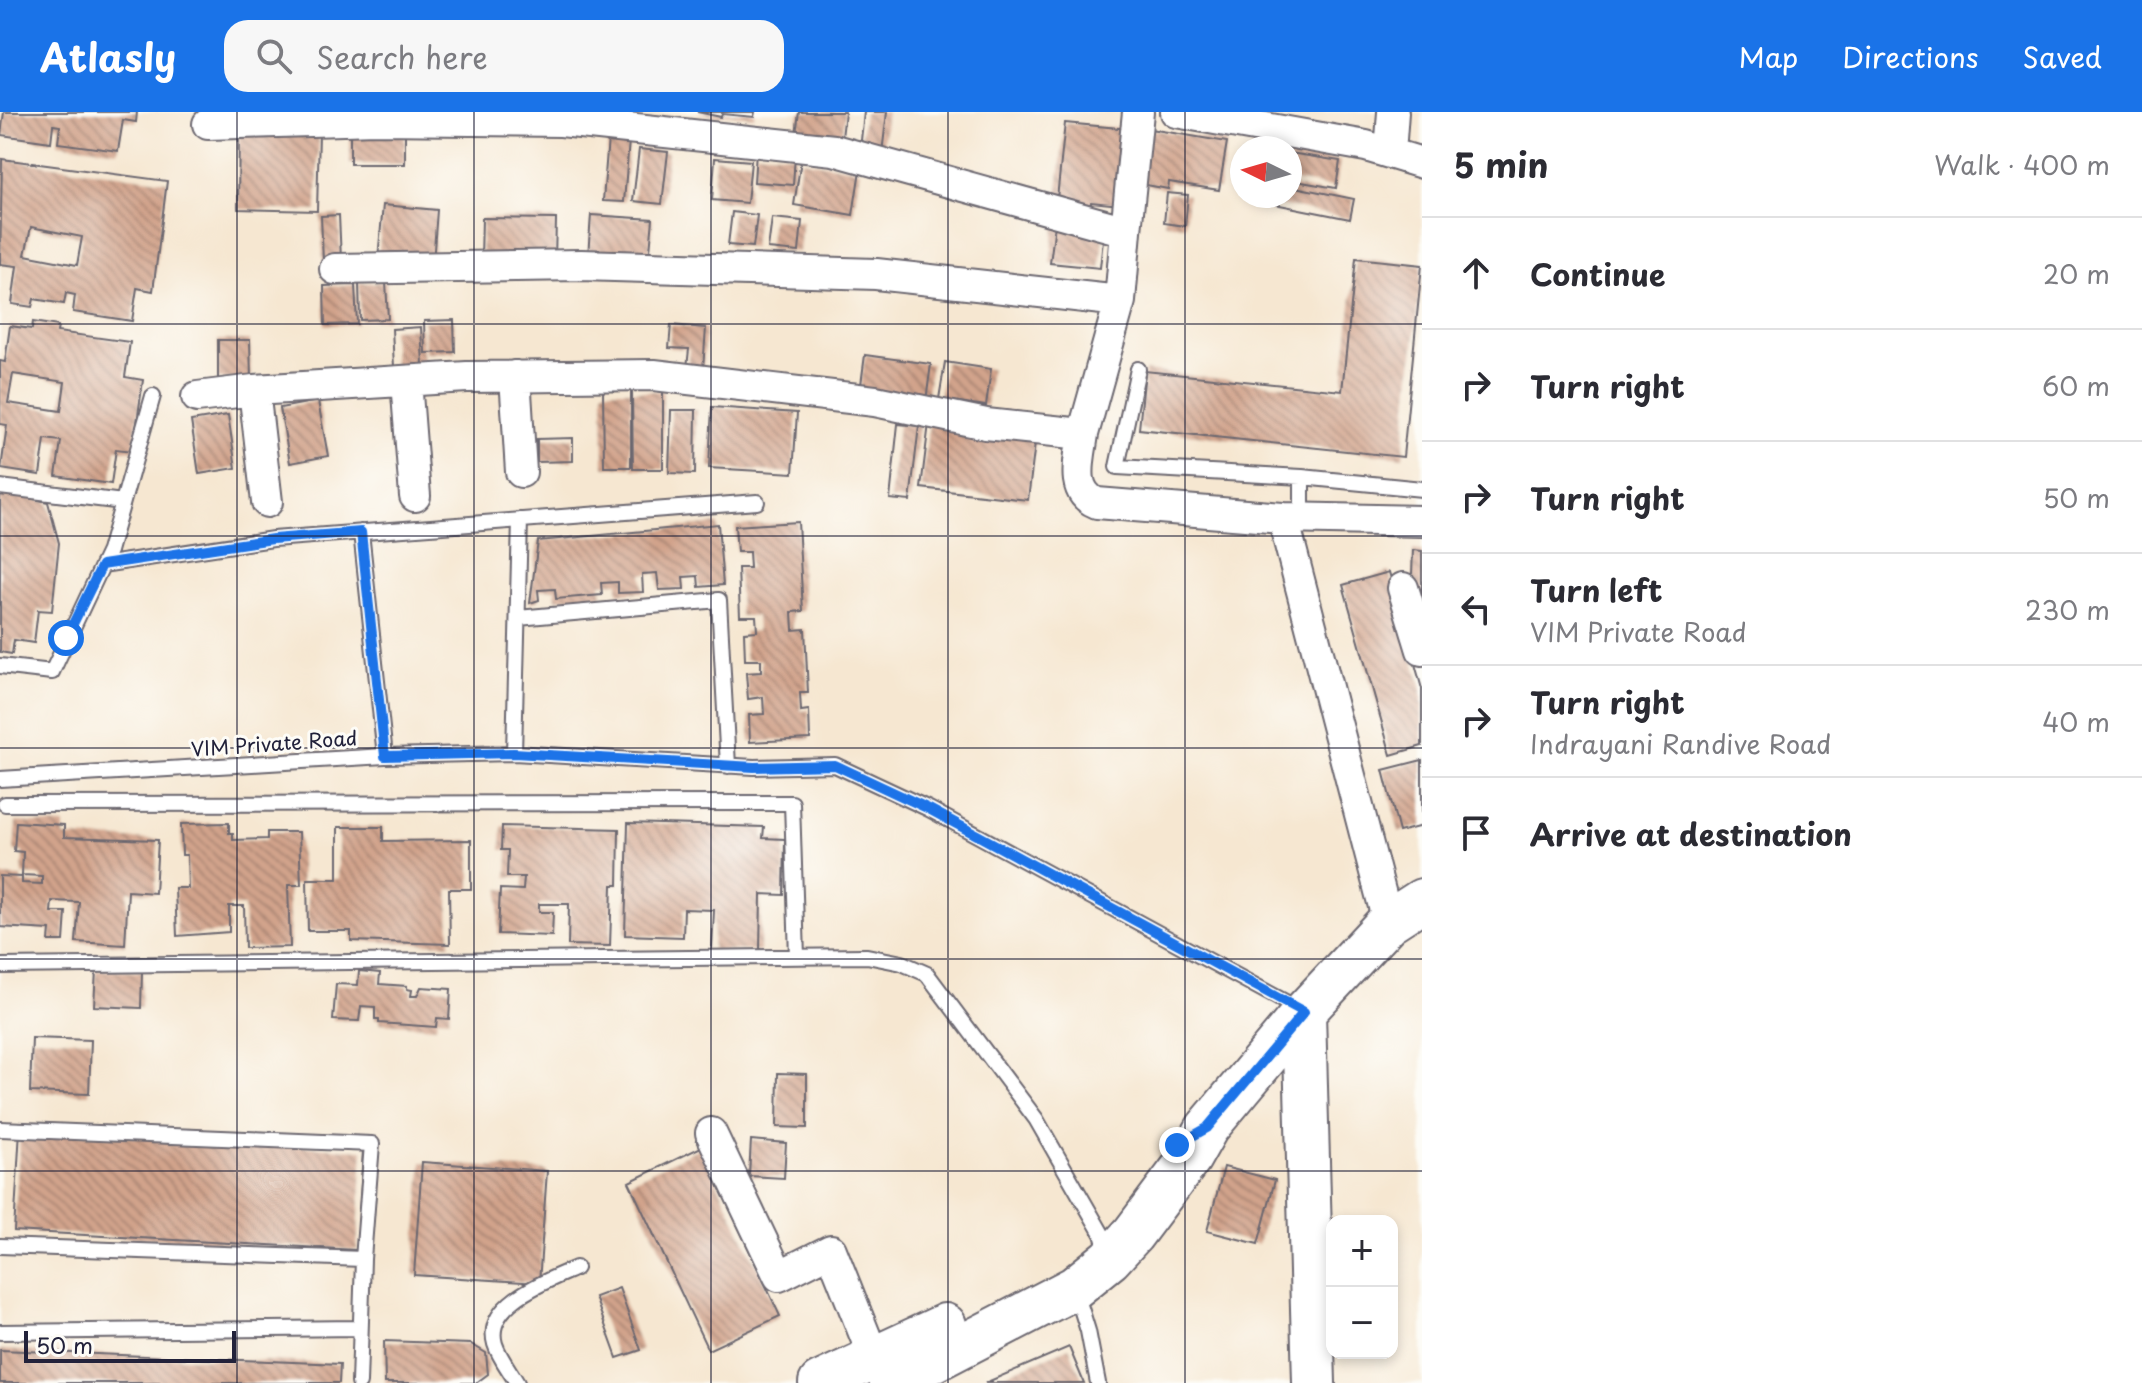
<!DOCTYPE html>
<html lang="en">
<head>
<meta charset="utf-8">
<style>
	body { margin:0; font-family:"Playpen Sans",sans-serif; background:#f7f7f7; color:#2b2b33 }
	.controls { position:absolute; right:24px; bottom:24px; display:grid; overflow:hidden; border-radius:16px; box-shadow:0 4px 12px #0003 }
	.controls button { width:72px; height:72px; display:grid; place-items:center; padding:0; border:0; border-bottom:2px solid #e1e1e2; background:#fff; color:#2b2b33; font:40px sans-serif }
	.compass { position:absolute; left:1230px; top:24px; width:72px; height:72px; border-radius:50%; background:#fff; box-shadow:0 4px 12px #0003; rotate:275deg }
	.scale { position:absolute; left:24px; bottom:20px; width:212px; box-sizing:border-box; padding-left:8px; border:4px solid #22223b; border-top:0; font-size:22px; line-height:28px; white-space:nowrap; color:#22223b; -webkit-text-stroke:6px #fdfcf7; paint-order:stroke }
	.stop { position:absolute; width:24px; height:24px; margin:-18px; border:6px solid #1a73e8; border-radius:50%; background:#fff }
	.stop.end { background:#1a73e8; border-color:#fff; box-shadow:0 2px 8px #0008 }
	.list { margin:0; padding:0; list-style:none }
	h2 { display:flex; justify-content:space-between; align-items:center; height:104px; margin:0; padding:0 32px; font-size:34px }
	h2 small { font-size:26px; font-weight:400; color:#7c7c81 }
	.list li { display:grid; grid-template-columns:52px 1fr auto; gap:24px; align-items:center; box-sizing:border-box; height:112px; padding:0 32px; border-top:2px solid #e1e1e2 }
	.list b { display:block; font-size:30px; white-space:nowrap }
	.list p { margin:0; font-size:26px; white-space:nowrap; color:#7c7c81 }
	.list em { font-size:26px; font-style:normal; color:#7c7c81 }
	.icon { flex:none; width:44px; height:44px; fill:none; stroke:currentColor; stroke-width:2; stroke-linecap:round; stroke-linejoin:round }
	.map { position:relative; flex:none; width:1422px; height:1271px; overflow:hidden }
	header { display:flex; align-items:center; gap:48px; box-sizing:border-box; height:112px; padding:0 40px; background:#1a73e8; color:#fff }
	header strong { font-size:38px }
	nav { display:flex; gap:44px; margin-inline-start:auto; font-size:28px }
	.search { width:560px; height:72px; background:#f7f7f7; display:flex; align-items:center; gap:20px; box-sizing:border-box; padding:0 28px; border-radius:24px; color:#7c7c81; font-size:30px }
	main { display:flex }
	aside { flex:1; background:#fff }
	.map>svg:first-child { display:block }
	.building { fill:url(#building-back-hatch); fill-rule:evenodd }
	.lines { fill:none; stroke-linecap:round; stroke-linejoin:round }
	.lane-casing { stroke:#6c6770; stroke-width:18 }
	.street-casing { stroke:#6c6770; stroke-width:34 }
	.secondary-casing { stroke:#6c6770; stroke-width:46 }
	.lane { stroke:#fff; stroke-width:14 }
	.street { stroke:#fff; stroke-width:30 }
	.secondary { stroke:#fff; stroke-width:42 }
	.route { stroke:#1a73e8; stroke-width:10 }
	.grid { fill:none; stroke:#22223b; stroke-width:2; stroke-opacity:0.55 }
	.labels { text-anchor:middle; dominant-baseline:central; stroke-width:6; stroke-linejoin:round; paint-order:stroke }
	.street-label { font-size:20px; fill:#22223b; stroke:#fdfcf7 }
</style>
</head>
<body>
<header>
<strong>Atlasly</strong>
<div class="search"><svg class="icon" aria-label="search" viewBox="0 0 24 24"><circle cx="10" cy="10" r="6"/><path d="M15 15l6 6"/></svg>Search here</div>
<nav><a>Map</a><a>Directions</a><a>Saved</a></nav>
</header>
<main>
<div class="map">
<svg width="1422" height="1271" viewBox="0 0 1422 1271">
	<defs>
		<pattern id="building-back-hatch" width="6" height="6" patternUnits="userSpaceOnUse" patternTransform="scale(2)"><rect width="6" height="6" fill="#d1a38b"/><path d="M-1 5l2 2M0 0l6 6M5-1l2 2" fill="none" stroke="#a98473"/></pattern>
	</defs>
	<rect width="100%" height="100%" fill="#fdfcf7"/>
	<filter id="ink" filterUnits="userSpaceOnUse"><feTurbulence type="fractalNoise" baseFrequency=".0125" numOctaves="2"/><feDisplacementMap in="SourceGraphic" scale="16" xChannelSelector="R" yChannelSelector="G"/><feConvolveMatrix kernelMatrix="1 2 1 2 8 2 1 2 1" color-interpolation-filters="sRGB"/></filter>
	<filter id="wash" filterUnits="userSpaceOnUse"><feTurbulence type="fractalNoise" baseFrequency=".006" numOctaves="4" result="noise"/><feDisplacementMap in="SourceGraphic" scale="32" xChannelSelector="R" yChannelSelector="G"/><feGaussianBlur stdDeviation="1.8" result="paint"/><feColorMatrix in="noise" values="0 0 0 0 0 0 0 0 0 0 0 0 0 0 0 0 0 1.4 0 .05"/><feComposite in="paint" operator="in"/></filter>
	<g filter="url(#wash)">
		<rect width="100%" height="100%" fill="#f6e7d1"/>
		<g id="blocks">
			<path class="building" d="M 4,0 L 137,0 L 136,10 L 123,8 L 118,39 L 58,31 L 60,14 L 53,13 L 51,30 L 1,23 Z
				M 697,0 L 755,0 L 754,5 L 722,2 L 721,5 Z
				M 799,0 L 845,0 L 841,34 L 795,29 Z
				M 864,0 L 887,0 L 882,41 L 860,38 Z
				M 350,11 L 405,12 L 405,52 L 350,52 Z
				M 1065,11 L 1129,17 L 1121,93 L 1091,90 L 1090,100 L 1056,96 Z
				M 1150,17 L 1227,30 L 1219,78 L 1169,70 L 1168,77 L 1141,72 Z
				M 239,19 L 319,21 L 317,99 L 238,97 Z
				M 608,26 L 629,28 L 624,90 L 603,89 Z
				M 639,37 L 668,40 L 662,92 L 633,89 Z
				M 756,40 L 795,43 L 793,73 L 754,70 Z
				M 1290,41 L 1340,49 L 1336,76 L 1290,68 Z
				M 715,46 L 751,49 L 747,91 L 712,88 Z
				M 2,47 L 167,69 L 153,179 L 137,176 L 132,209 L 73,200 L 75,183 L 66,181 L 64,192 L 34,187 L 32,195 L 12,192 L 17,154 L 0,152 ZM 31,115 L 82,125 L 77,153 L 25,143 Z
				M 801,48 L 860,58 L 853,103 L 794,93 Z
				M 1290,74 L 1354,87 L 1350,107 L 1260,89 L 1261,84 L 1290,84 Z
				M 1167,81 L 1188,83 L 1185,114 L 1164,111 Z
				M 383,93 L 437,98 L 433,151 L 378,146 Z
				M 732,100 L 757,103 L 753,135 L 728,133 Z
				M 339,103 L 341,148 L 323,149 L 321,104 Z
				M 591,103 L 653,107 L 649,149 L 588,144 Z
				M 482,106 L 556,107 L 555,149 L 481,147 Z
				M 772,106 L 802,109 L 799,140 L 768,137 Z
				M 1055,112 L 1104,118 L 1100,156 L 1050,151 Z
				M 1356,146 L 1422,153 L 1403,345 L 1139,317 L 1145,259 L 1342,279 Z
				M 386,170 L 388,207 L 360,208 L 359,171 Z
				M 355,173 L 357,212 L 325,213 L 324,174 Z
				M 454,208 L 455,240 L 425,241 L 424,209 Z
				M 33,210 L 58,214 L 57,220 L 130,230 L 125,265 L 143,268 L 133,339 L 116,337 L 111,372 L 56,364 L 61,329 L 45,327 L 40,363 L 1,357 L 7,313 L 0,312 L 0,249 L 5,250 L 10,214 L 32,217 ZM 13,262 L 65,270 L 61,299 L 8,291 Z
				M 671,213 L 706,216 L 703,257 L 687,256 L 689,237 L 669,236 Z
				M 421,215 L 423,253 L 394,255 L 392,217 Z
				M 218,228 L 250,228 L 251,267 L 218,267 Z
				M 865,243 L 931,252 L 926,289 L 860,280 Z
				M 945,250 L 991,257 L 986,294 L 939,287 Z
				M 603,278 L 631,278 L 631,355 L 604,355 Z
				M 632,279 L 663,279 L 663,357 L 633,357 Z
				M 318,289 L 328,344 L 290,351 L 280,296 Z
				M 712,295 L 797,301 L 793,361 L 709,356 Z
				M 671,298 L 696,298 L 695,362 L 669,361 Z
				M 228,303 L 236,356 L 199,362 L 191,309 Z
				M 929,311 L 1036,323 L 1028,388 L 921,376 Z
				M 898,312 L 919,314 L 910,389 L 890,387 Z
				M 573,326 L 573,349 L 537,350 L 537,327 Z
				M 0,380 L 48,390 L 59,431 L 52,499 L 38,498 L 34,531 L 14,528 L 12,542 L 0,540 Z
				M 798,410 L 803,499 L 792,500 L 793,518 L 805,517 L 808,581 L 800,581 L 801,599 L 809,598 L 810,627 L 750,630 L 749,603 L 764,602 L 763,585 L 748,587 L 746,561 L 761,560 L 761,548 L 745,548 L 744,520 L 757,519 L 756,504 L 740,504 L 738,456 L 750,456 L 749,440 L 737,440 L 735,414 Z
				M 718,412 L 723,473 L 699,475 L 698,464 L 683,465 L 684,477 L 659,478 L 657,461 L 642,462 L 643,480 L 618,481 L 618,470 L 601,471 L 602,483 L 556,487 L 555,477 L 538,478 L 539,488 L 530,491 L 538,429 Z
				M 1413,438 L 1422,439 L 1422,488 L 1411,487 Z
				M 1389,460 L 1422,577 L 1422,634 L 1391,643 L 1343,473 Z
				M 1422,648 L 1422,714 L 1399,720 L 1383,658 Z
				M 16,710 L 64,713 L 64,725 L 158,728 L 155,781 L 128,779 L 125,833 L 76,830 L 79,790 L 52,789 L 51,800 L 66,800 L 64,829 L 49,829 L 50,818 L 0,815 L 0,764 L 22,765 L 22,771 L 42,772 L 42,764 L 22,763 L 23,740 L 14,739 Z
				M 229,711 L 229,721 L 233,721 L 233,728 L 267,727 L 267,720 L 299,720 L 301,773 L 288,773 L 290,835 L 245,836 L 244,794 L 229,794 L 229,820 L 177,824 L 175,776 L 188,776 L 187,743 L 182,743 L 181,712 Z
				M 628,711 L 764,715 L 763,726 L 785,727 L 784,783 L 761,782 L 760,839 L 712,838 L 714,798 L 684,797 L 683,825 L 625,823 Z
				M 502,714 L 619,717 L 618,773 L 612,773 L 610,834 L 568,833 L 569,792 L 539,792 L 539,800 L 553,800 L 552,824 L 498,822 L 500,777 L 523,778 L 524,765 L 507,765 L 508,738 L 501,738 Z
				M 338,715 L 383,715 L 383,729 L 471,728 L 471,777 L 449,777 L 450,832 L 351,829 L 351,819 L 308,819 L 307,767 L 338,767 Z
				M 96,858 L 142,860 L 141,896 L 94,894 Z
				M 359,859 L 380,861 L 379,872 L 407,874 L 407,877 L 412,878 L 411,884 L 417,884 L 421,875 L 451,877 L 449,907 L 437,906 L 436,915 L 379,911 L 379,907 L 375,907 L 375,895 L 361,894 L 359,909 L 333,908 L 336,872 L 358,873 Z
				M 32,926 L 91,928 L 89,982 L 30,980 Z
				M 778,961 L 807,962 L 807,1016 L 777,1015 Z
				M 20,1018 L 363,1038 L 357,1138 L 14,1119 Z
				M 751,1028 L 786,1031 L 784,1066 L 749,1064 Z
				M 701,1035 L 780,1204 L 708,1238 L 629,1070 Z
				M 422,1050 L 547,1059 L 539,1171 L 414,1163 Z
				M 1224,1055 L 1275,1068 L 1258,1132 L 1207,1119 Z
				M 619,1176 L 641,1238 L 617,1246 L 595,1185 Z
				M 384,1229 L 471,1232 L 486,1241 L 488,1262 L 476,1271 L 385,1271 Z
				M 1069,1235 L 1084,1271 L 985,1271 Z
				M 0,1238 L 340,1252 L 339,1271 L 0,1271 Z"/>
		</g>
	</g>
	<g filter="url(#ink)">
		<use href="#blocks" fill-opacity="0" stroke="#6c6770" stroke-width="2"/>
		<g class="lines">
			<g class="lane-casing">
				<path id="lane" d="M 1138,257 L 1117,355 L 1302,365
					M 0,375 L 123,390
					M 1302,407 L 1302,365 L 1422,377
					M 361,420 L 385,644
					M 102,453 L 273,427 L 757,390
					M 518,506 L 719,488 L 728,654
					M 0,554 L 52,560 L 109,439 L 153,284
					M 514,641 L 520,408
					M 0,667 L 385,644 L 514,641 L 754,655 L 835,653 L 929,697 L 1300,898
					M 5,692 L 792,691 L 797,845
					M 0,854 L 867,844 L 902,851 L 927,862 L 1036,1007 L 1102,1122 L 1108,1141
					M 0,1017 L 372,1032 L 363,1147 L 359,1271
					M 0,1134 L 363,1147
					M 1076,1180 L 1088,1219 L 1098,1271
					M 0,1220 L 360,1216
					M 517,1271 C 510,1259 499,1245 495,1232 C 483,1191 549,1168 576,1156"/>
			</g>
			<g class="street-casing">
				<path id="street" d="M 1176,0 L 1366,34 L 1422,51
					M 1390,41 L 1393,0
					M 1126,119 L 1138,0
					M 335,157 L 581,153 L 876,162 L 1120,189
					M 515,264 L 521,360
					M 406,269 L 415,384
					M 254,278 L 267,390
					M 197,285 L 254,278 L 467,265 L 654,263 L 875,289 L 986,312 L 1083,322 L 1120,189 L 1126,119 L 834,38 L 561,9 L 376,7 L 208,12
					M 1083,322 C 1080,346 1069,380 1097,391 L 1283,406 L 1388,810
					M 1283,406 L 1422,409
					M 1403,476 L 1422,538
					M 711,1021 L 779,1164 L 831,1138 L 874,1246"/>
			</g>
			<g class="secondary-casing">
				<path id="secondary" d="M 1304,900 L 1314,1271
					M 820,1271 L 945,1213
					M 891,1271 L 1074,1176 L 1110,1147 L 1133,1122 L 1190,1046 L 1207,1016 L 1304,900 L 1388,810 L 1422,788"/>
			</g>
			<use href="#lane" class="lane"/>
			<use href="#street" class="street"/>
			<use href="#secondary" class="secondary"/>
		</g>
	</g>
	<g class="lines" filter="url(#ink)">
		<path class="route" d="M 66,526 L 102,453 L 273,427 L 361,420 L 385,644 L 514,641 L 754,655 L 835,653 L 929,697 L 1304,900 L 1207,1016 L 1177,1033"/>
	</g>
	<path class="grid" d="M 237,0 L 237,1271M 474,0 L 474,1271M 711,0 L 711,1271M 948,0 L 948,1271M 1185,0 L 1185,1271M 0,212 L 1422,212M 0,424 L 1422,424M 0,636 L 1422,636M 0,847 L 1422,847M 0,1059 L 1422,1059"/>
	<g class="labels">
		<g class="street-label">
			<text transform="translate(274 631) rotate(-4)">VIM Private Road</text>
		</g>
	</g>
</svg>
<div class="controls">
<button>+</button>
<button>−</button>
</div>
<svg class="compass" viewBox="-18 -18 36 36"><path d="M0-13l5 13h-10z" fill="#e53935"/><path d="M0 13l5-13h-10z" fill="#7c7c81"/></svg>
<div class="scale">50 m</div>
<div class="stop" style="left:66px;top:526px"></div>
<div class="stop end" style="left:1177px;top:1033px"></div>
</div>
<aside>
<h2>5 min<small>Walk · 400 m</small></h2>
<ul class="list">
<li><svg class="icon" aria-label="ahead" viewBox="0 0 24 24"><path d="M12 20V5M6 11l6-6 6 6"/></svg><div><b>Continue</b></div><em>20 m</em></li>
<li><svg class="icon" aria-label="right" viewBox="0 0 24 24"><path d="M7 20v-9h11M14 6l5 5-5 5"/></svg><div><b>Turn right</b></div><em>60 m</em></li>
<li><svg class="icon" aria-label="right" viewBox="0 0 24 24"><path d="M7 20v-9h11M14 6l5 5-5 5"/></svg><div><b>Turn right</b></div><em>50 m</em></li>
<li><svg class="icon" aria-label="left" viewBox="0 0 24 24"><path d="M17 20v-9H6M10 6l-5 5 5 5"/></svg><div><b>Turn left</b><p>VIM Private Road</p></div><em>230 m</em></li>
<li><svg class="icon" aria-label="right" viewBox="0 0 24 24"><path d="M7 20v-9h11M14 6l5 5-5 5"/></svg><div><b>Turn right</b><p>Indrayani Randive Road</p></div><em>40 m</em></li>
<li><svg class="icon" aria-label="arrive" viewBox="0 0 24 24"><path d="M6 21V4h12l-3 4 3 4H6"/></svg><div><b>Arrive at destination</b></div></li>
</ul>
</aside>
</main>
</body>
</html>
